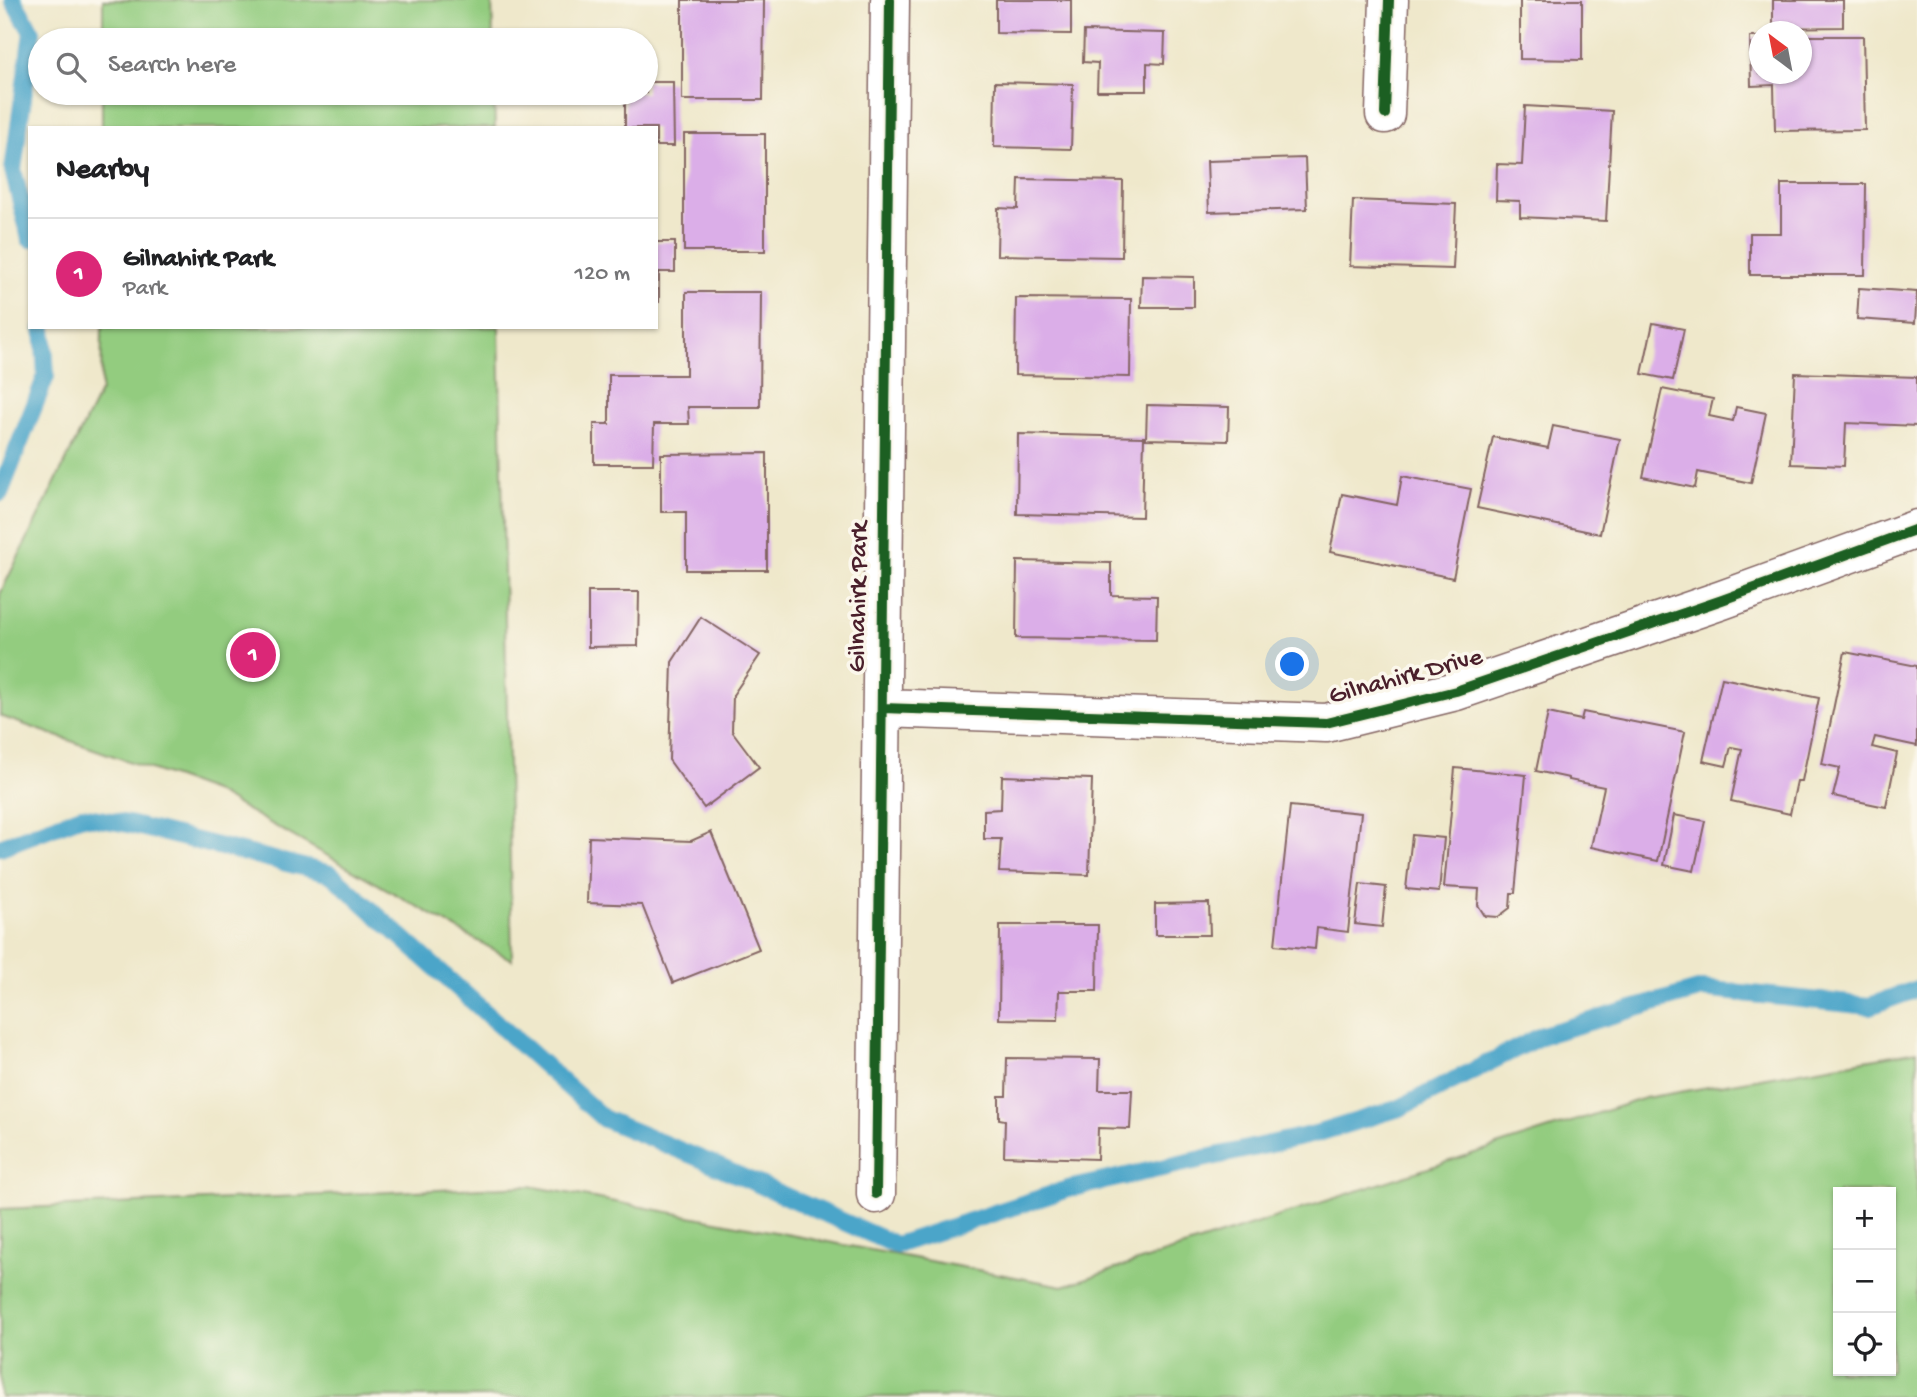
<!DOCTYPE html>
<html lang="en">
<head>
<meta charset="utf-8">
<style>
	body { margin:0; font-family:"Gochi Hand",sans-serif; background:#f6f6f6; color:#202124 }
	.controls { position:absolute; right:21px; bottom:21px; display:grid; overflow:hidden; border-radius:0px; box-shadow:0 2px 5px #0004 }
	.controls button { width:63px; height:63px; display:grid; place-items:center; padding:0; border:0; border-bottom:2px solid #e0e0e0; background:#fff; color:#202124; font:35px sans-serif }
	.compass { position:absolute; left:1749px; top:21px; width:63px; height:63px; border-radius:50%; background:#fff; box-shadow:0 2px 5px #0004; rotate:328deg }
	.you { position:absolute; left:1293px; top:665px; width:24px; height:24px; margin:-18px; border:5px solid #fff; border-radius:50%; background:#1a73e8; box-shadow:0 0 0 10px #1a73e833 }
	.badge { display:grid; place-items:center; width:46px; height:46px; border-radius:50%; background:#db2777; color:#fff; font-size:23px; font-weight:700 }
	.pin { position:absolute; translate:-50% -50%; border:4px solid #fff; box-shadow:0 2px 7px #0006 }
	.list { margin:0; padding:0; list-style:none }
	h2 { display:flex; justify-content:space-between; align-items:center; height:91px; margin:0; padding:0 28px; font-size:30px }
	h2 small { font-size:23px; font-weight:400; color:#757577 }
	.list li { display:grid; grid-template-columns:46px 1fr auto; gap:21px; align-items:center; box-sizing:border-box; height:112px; padding:0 28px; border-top:2px solid #e0e0e0 }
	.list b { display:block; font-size:26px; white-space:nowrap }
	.list p { margin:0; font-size:23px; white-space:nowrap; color:#757577 }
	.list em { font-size:23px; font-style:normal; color:#757577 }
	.icon { flex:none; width:38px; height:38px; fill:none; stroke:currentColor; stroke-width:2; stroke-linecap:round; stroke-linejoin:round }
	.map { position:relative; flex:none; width:1917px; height:1397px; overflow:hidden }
	.search { position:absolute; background:#fff; box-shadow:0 2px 5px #0004; left:28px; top:28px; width:630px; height:77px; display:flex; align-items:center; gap:18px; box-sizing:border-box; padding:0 24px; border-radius:38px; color:#757577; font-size:26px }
	.panel { position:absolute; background:#fff; box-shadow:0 2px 5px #0004; left:28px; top:126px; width:630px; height:203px; border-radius:0px }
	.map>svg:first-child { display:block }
	.green { fill:#93cc7f; stroke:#6e7655; stroke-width:2; fill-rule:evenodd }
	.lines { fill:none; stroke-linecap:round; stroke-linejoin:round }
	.stream { stroke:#4ba5c9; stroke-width:18 }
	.building { fill:#dbaee8 }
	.street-casing { stroke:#846563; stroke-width:41 }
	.street { stroke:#fff; stroke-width:38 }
	.cycleway-casing { stroke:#fbf7ec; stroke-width:15 }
	.cycleway { stroke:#1b5e20; stroke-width:10 }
	.labels { text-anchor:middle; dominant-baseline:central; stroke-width:7; stroke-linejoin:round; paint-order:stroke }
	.street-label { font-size:26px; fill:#4a1f2b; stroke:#fbf7ec }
</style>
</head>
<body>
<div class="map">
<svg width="1917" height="1397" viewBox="0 0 1917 1397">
	<rect width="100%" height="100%" fill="#fbf7ec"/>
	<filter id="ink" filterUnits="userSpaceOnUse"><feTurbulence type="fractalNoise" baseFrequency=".0143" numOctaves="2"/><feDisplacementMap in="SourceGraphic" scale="14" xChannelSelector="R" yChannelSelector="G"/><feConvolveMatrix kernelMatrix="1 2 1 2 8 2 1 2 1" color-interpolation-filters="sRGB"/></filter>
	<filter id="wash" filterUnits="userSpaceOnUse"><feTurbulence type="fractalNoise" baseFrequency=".00686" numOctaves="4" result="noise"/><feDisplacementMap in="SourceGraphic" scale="28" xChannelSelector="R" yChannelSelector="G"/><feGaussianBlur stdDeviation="1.57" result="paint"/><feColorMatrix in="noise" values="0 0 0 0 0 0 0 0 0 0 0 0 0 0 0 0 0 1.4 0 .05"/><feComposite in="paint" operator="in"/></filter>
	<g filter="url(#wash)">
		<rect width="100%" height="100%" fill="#efe8cb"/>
		<path class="green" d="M 103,0 L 492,0 L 493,40 L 103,40 Z
			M 102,93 L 494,93 L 495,128 L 102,128 Z
			M 102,327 L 499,327 L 512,960 L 213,791 L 0,716 L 0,594 L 101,390 Z
			M 1917,1051 L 1917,1397 L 0,1397 L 0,1209 L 530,1186 L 1063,1286 L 1645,1098 ZM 1838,1192 L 1891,1192 L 1891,1371 L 1838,1371 Z"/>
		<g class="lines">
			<path class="stream" d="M 13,0 L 32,32 L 13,170 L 30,239
				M 0,493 L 46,376 L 43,327
				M 0,847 L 82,816 L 128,824 L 331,874 L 604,1119 L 706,1161 L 896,1245 L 1068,1189 L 1315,1134 L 1400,1108 L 1543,1035 L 1702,989 L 1870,1006 L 1917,989"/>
		</g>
		<g id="blocks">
			<path class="building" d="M 682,0 L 764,0 L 763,100 L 682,100 Z
				M 996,0 L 1071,0 L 1071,34 L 996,33 Z
				M 1520,0 L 1582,0 L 1582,60 L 1520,59 Z
				M 1773,0 L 1843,0 L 1843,27 L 1773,28 Z
				M 1084,31 L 1165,33 L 1164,64 L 1147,63 L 1147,91 L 1097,91 L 1098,63 L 1083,62 Z
				M 1801,36 L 1863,36 L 1865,130 L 1775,131 L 1774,85 L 1751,86 L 1750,37 L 1759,37 L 1759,74 L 1801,74 Z
				M 646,82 L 673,82 L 674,146 L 656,146 L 656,128 L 625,128 L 625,93 L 646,93 Z
				M 995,82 L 1073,84 L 1071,149 L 994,147 Z
				M 1525,106 L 1612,111 L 1606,221 L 1520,217 L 1520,201 L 1496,200 L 1497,164 L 1522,165 Z
				M 684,134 L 765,134 L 765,251 L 684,251 Z
				M 1305,158 L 1307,209 L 1209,212 L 1207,161 Z
				M 1019,179 L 1123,181 L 1122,257 L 997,255 L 998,208 L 1018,209 Z
				M 1781,184 L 1866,184 L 1865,275 L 1750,275 L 1750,233 L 1781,233 Z
				M 1353,200 L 1456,204 L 1453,269 L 1350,266 Z
				M 656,242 L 675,242 L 675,272 L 659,272 L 659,302 L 656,302 Z
				M 1142,276 L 1194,277 L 1194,307 L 1141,307 Z
				M 1859,288 L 1917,292 L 1915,323 L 1857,319 Z
				M 686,292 L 761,292 L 760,407 L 688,407 L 689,424 L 654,424 L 653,464 L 594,464 L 594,424 L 609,424 L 609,375 L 686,375 Z
				M 1016,298 L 1131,299 L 1130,377 L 1015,375 Z
				M 1653,323 L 1684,329 L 1673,380 L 1642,374 Z
				M 1795,373 L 1917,377 L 1917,426 L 1846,423 L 1844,466 L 1791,464 Z
				M 1662,389 L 1713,399 L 1709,416 L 1733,421 L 1736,407 L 1766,413 L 1751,483 L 1698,472 L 1695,488 L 1643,477 Z
				M 1147,405 L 1229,407 L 1228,441 L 1146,439 Z
				M 1553,426 L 1620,439 L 1600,534 L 1477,508 L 1493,437 L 1548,448 Z
				M 1018,434 L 1144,437 L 1142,517 L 1017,514 Z
				M 767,453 L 767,570 L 686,570 L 686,512 L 661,512 L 661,454 Z
				M 1402,476 L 1471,489 L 1453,578 L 1330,552 L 1342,494 L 1397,505 Z
				M 1017,561 L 1111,563 L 1111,595 L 1157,596 L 1156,640 L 1016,638 Z
				M 588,592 L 639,592 L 638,646 L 588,647 Z
				M 701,617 L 760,655 L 733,695 L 732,731 L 759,767 L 704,808 L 669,760 L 672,662 Z
				M 1845,652 L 1917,666 L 1917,746 L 1875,737 L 1872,747 L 1897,753 L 1886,807 L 1833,796 L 1840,768 L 1822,764 Z
				M 1722,678 L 1819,698 L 1802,781 L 1797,781 L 1790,814 L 1731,801 L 1742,749 L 1731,747 L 1726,766 L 1703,761 Z
				M 1583,712 L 1685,732 L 1658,861 L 1591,847 L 1604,787 L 1569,780 L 1569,778 L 1536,771 L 1548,713 L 1581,720 Z
				M 1455,768 L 1526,775 L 1515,893 L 1511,893 L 1510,908 L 1498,917 L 1485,916 L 1478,905 L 1479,889 L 1444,887 Z
				M 1002,776 L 1092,779 L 1089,875 L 999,872 L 1001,839 L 984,839 L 984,810 L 1001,809 Z
				M 1290,806 L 1361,813 L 1348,932 L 1317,928 L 1315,949 L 1275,945 Z
				M 1674,815 L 1705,821 L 1694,871 L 1664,865 Z
				M 711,832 L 759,949 L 673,983 L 642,905 L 587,903 L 589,837 L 691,841 Z
				M 1412,835 L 1444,838 L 1439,892 L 1406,889 Z
				M 1360,884 L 1386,887 L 1382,927 L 1355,924 Z
				M 1209,903 L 1210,935 L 1155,935 L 1155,904 Z
				M 1000,925 L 1098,925 L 1097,991 L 1059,991 L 1058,1020 L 999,1019 Z
				M 1007,1058 L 1100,1059 L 1099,1090 L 1132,1090 L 1130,1129 L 1098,1128 L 1097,1159 L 1004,1156 L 1005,1120 L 999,1119 L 999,1096 L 1006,1096 Z"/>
		</g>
	</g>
	<g filter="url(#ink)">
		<use href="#blocks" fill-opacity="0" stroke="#846563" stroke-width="2"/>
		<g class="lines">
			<g class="street-casing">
				<path id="street" d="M 1385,114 L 1389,0
					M 882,708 L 1326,723 L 1456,691 L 1722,600 L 1917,529
					M 876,1194 L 890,0"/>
			</g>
			<use href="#street" class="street"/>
			<g class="cycleway-casing">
				<path id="cycleway" d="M 1385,114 L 1389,0
					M 882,708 L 1326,723 L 1456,691 L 1722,600 L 1917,529
					M 876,1194 L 890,0"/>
			</g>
			<use href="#cycleway" class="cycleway"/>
		</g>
	</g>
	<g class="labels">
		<g class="street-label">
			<text transform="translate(860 597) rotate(-89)">Gilnahirk Park</text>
			<text transform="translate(1406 678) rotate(-15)">Gilnahirk Drive</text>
		</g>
	</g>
</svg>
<div class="controls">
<button>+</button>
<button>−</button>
<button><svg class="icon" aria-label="locate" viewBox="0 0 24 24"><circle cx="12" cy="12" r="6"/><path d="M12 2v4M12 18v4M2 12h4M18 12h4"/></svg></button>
</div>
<svg class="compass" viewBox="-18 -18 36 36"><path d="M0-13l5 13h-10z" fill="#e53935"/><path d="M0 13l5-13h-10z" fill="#757577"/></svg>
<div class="you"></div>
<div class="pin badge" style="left:253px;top:655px">1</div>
<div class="search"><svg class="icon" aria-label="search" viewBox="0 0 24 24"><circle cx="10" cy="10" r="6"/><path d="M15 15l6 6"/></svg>Search here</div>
<section class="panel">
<h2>Nearby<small></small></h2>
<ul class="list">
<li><span class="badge">1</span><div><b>Gilnahirk Park</b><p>Park</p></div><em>120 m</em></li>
</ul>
</section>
</div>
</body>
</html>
